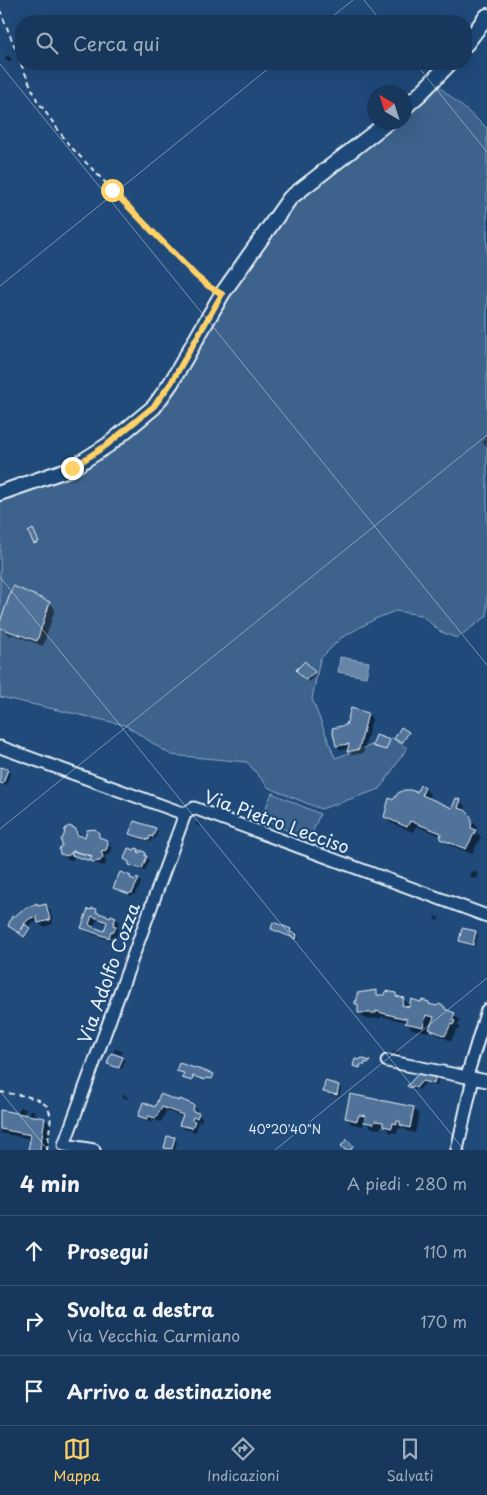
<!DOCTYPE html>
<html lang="it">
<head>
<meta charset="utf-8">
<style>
	body { margin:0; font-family:"Playpen Sans",sans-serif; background:#244365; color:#f1f3f6 }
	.compass { position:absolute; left:367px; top:85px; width:45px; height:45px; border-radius:50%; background:#17385c; box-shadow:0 5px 20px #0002; rotate:321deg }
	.stop { position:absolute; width:15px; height:15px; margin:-11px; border:4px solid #ffd166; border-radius:50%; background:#fff }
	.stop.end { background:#ffd166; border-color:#fff; box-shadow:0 1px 5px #0008 }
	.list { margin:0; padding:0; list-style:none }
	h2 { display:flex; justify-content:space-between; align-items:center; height:65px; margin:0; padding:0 20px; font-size:21px }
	h2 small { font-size:16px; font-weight:400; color:#9eacbb }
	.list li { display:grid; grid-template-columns:32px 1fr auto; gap:15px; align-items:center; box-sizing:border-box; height:70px; padding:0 20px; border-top:1px solid #365272 }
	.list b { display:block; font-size:19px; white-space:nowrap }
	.list p { margin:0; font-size:16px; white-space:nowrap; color:#9eacbb }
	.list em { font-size:16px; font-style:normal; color:#9eacbb }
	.icon { flex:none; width:28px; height:28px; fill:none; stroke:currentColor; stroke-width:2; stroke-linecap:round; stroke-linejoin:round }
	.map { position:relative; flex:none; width:487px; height:1150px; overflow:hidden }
	.search { position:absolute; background:#17385c; box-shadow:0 5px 20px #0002; left:15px; right:15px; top:15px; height:55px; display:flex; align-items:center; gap:12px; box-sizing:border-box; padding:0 18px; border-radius:20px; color:#9eacbb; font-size:19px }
	.sheet { height:275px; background:#17385c }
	nav { display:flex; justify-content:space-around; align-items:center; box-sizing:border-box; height:70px; border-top:1px solid #365272; background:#17385c; font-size:14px; color:#9eacbb }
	nav a { display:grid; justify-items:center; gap:2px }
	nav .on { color:#ffd166 }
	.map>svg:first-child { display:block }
	.green { fill:#3c628c; stroke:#92aac2 }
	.water { fill:#6685a7; stroke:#9ab0c7 }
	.shadow { fill:#0007; fill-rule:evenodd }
	.building { fill:#517399; stroke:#e8f1f8; fill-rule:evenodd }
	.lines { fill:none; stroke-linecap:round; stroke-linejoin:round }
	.minor-casing { stroke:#e8f1f8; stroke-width:15 }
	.tertiary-casing { stroke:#e8f1f8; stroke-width:18 }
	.path { stroke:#e8f1f8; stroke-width:2; stroke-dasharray:5 4; stroke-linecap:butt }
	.minor { stroke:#1f4a7a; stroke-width:11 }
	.tertiary { stroke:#1f4a7a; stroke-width:14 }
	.route { stroke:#ffd166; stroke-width:6 }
	.ticks { fill:none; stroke:#e8f1f8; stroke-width:1; stroke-opacity:0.45 }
	.labels { text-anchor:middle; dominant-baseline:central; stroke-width:4.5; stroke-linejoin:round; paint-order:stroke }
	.street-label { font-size:18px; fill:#e8f1f8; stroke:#1f4a7a }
	.ticks-label { font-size:12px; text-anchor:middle; fill:#e8f1f8; stroke:#1f4a7a; stroke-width:4.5; stroke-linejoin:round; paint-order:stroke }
</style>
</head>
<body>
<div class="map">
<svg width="487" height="1150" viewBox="0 0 487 1150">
	<rect width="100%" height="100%" fill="#1f4a7a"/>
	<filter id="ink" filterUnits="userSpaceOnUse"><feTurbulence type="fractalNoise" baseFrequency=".02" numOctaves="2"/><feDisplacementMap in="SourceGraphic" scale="10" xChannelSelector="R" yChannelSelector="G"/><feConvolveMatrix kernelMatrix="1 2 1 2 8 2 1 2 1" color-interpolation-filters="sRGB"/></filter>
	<g filter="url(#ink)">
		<path class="green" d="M 436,84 L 487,128 L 487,616 L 457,638 L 441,632 L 421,615 L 395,611 L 375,619 L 341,638 L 320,659 L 312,699 L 335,758 L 392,738 L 407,748 L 380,789 L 321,809 L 269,788 L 247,762 L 171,755 L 125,725 L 0,697 L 0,495 L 34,485 L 158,410 L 227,292 L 292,200 L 392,123 L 404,122 L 405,111 Z
			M 272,793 L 320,814 L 309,840 L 261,819 Z"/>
		<path class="water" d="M 340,657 L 369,662 L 366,677 L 338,672 Z"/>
		<path class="shadow" d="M 8,55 L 12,60 L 9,62 L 5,58 Z
			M 487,434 L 487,447 L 483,443 Z
			M 50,603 L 55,609 L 43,646 L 12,634 L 11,636 L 0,628 L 0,625 Z
			M 305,663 L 316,675 L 309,682 L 298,670 Z
			M 352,710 L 368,714 L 372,719 L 363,753 L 352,755 L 348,751 L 349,749 L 341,750 L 337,746 L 347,726 Z
			M 0,768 L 10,773 L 6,786 L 0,784 Z
			M 424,788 L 430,794 L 428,799 L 453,809 L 460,801 L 466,807 L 465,811 L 477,827 L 477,833 L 481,837 L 472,854 L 448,844 L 442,836 L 416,826 L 413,832 L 391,823 L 385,817 L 393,801 L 418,794 Z
			M 196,822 L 200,823 L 201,826 L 196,825 Z
			M 155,829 L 158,832 L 155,839 L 152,838 L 151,842 L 134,837 L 131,834 Z
			M 76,830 L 81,837 L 85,838 L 95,830 L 103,840 L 110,846 L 112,850 L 110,854 L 105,856 L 106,864 L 103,866 L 76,856 L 72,860 L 68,860 L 63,855 L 60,851 Z
			M 138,850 L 149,860 L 145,871 L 133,867 L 125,859 Z
			M470.5 875a3.5 3.5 0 1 1 7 0a3.5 3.5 0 1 1-7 0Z
			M 130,877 L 133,880 L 139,880 L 141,883 L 138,890 L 137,889 L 135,895 L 133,894 L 132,896 L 115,888 Z
			M 36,904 L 40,907 L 46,905 L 50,910 L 53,924 L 43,927 L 38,921 L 33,923 L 28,928 L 30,929 L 24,937 L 20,934 L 26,924 L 25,923 L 18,933 L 9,926 L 14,919 Z
			M 96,911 L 100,915 L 111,918 L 115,918 L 119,922 L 117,928 L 120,931 L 118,936 L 116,935 L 113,942 L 87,932 L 82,928 ZM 97,920 L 108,924 L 105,933 L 93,928 Z
			M 435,916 L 439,918 L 438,921 L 434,919 Z
			M 274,924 L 299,933 L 297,936 L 299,938 L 298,940 L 275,931 L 272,929 Z
			M 475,932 L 478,935 L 475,946 L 463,943 L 460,941 Z
			M 376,992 L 381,996 L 396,995 L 403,999 L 410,1006 L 445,1008 L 460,1020 L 458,1026 L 460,1028 L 459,1030 L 457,1029 L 451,1041 L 436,1034 L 430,1028 L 429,1032 L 412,1029 L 406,1022 L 389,1018 L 381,1016 L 381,1018 L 365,1019 L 359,1013 L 359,1006 L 356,1004 Z
			M 114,1049 L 122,1051 L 122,1055 L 114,1052 Z
			M 394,1051 L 399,1053 L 398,1057 L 392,1055 Z
			M 122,1058 L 125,1060 L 122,1069 L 111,1066 L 109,1063 Z
			M 435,1076 L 438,1078 L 437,1086 L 425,1083 L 419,1090 L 417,1088 L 414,1090 L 409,1086 Z
			M 339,1086 L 341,1089 L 339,1097 L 327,1094 L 324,1091 Z
			M 123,1094 L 128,1097 L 127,1099 L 122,1096 Z
			M 351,1095 L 414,1109 L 419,1114 L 415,1133 L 407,1131 L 403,1127 L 402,1129 L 398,1128 L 397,1133 L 390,1132 L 385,1127 L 381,1126 L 380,1129 L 372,1128 L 364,1120 L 363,1126 L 352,1124 L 346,1118 Z
			M 160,1096 L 193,1106 L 198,1111 L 197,1113 L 202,1118 L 201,1122 L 198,1120 L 196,1132 L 185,1129 L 180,1125 L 183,1117 L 166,1111 L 161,1122 L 152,1119 L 151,1123 L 144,1120 L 140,1116 L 156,1108 Z
			M 20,1107 L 26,1109 L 24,1115 L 31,1117 L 29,1114 L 30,1110 L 34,1110 L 34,1117 L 45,1119 L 51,1125 L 47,1150 L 29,1150 L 31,1139 L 0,1133 L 0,1111 L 21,1115 L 18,1112 Z
			M 174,1139 L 177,1141 L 175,1150 L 168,1150 L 166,1148 Z"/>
		<path class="building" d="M 33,529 L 39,542 L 34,544 L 28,532 Z
			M 13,586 L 50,602 L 37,641 L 0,628 L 0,622 Z
			M 305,661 L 315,672 L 305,680 L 296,670 Z
			M 351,708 L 368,713 L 359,749 L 347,752 L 349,744 L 336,746 L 332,728 L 346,725 Z
			M 401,727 L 409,732 L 402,743 L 394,739 Z
			M 376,735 L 390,740 L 386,750 L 372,746 Z
			M 0,767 L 8,769 L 3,784 L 0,783 Z
			M 420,785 L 425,787 L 422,795 L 452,808 L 456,798 L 461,800 L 458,808 L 465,810 L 470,815 L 472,820 L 471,828 L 476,830 L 466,849 L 440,839 L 441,833 L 410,821 L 407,827 L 384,817 L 389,798 L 393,800 L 398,793 L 404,790 L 410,790 L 417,792 Z
			M 134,821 L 156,828 L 153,837 L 150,836 L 149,840 L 129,834 Z
			M 69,826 L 76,829 L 77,835 L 85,837 L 87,830 L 95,829 L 99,833 L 99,837 L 107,840 L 108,845 L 106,850 L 101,851 L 103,857 L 100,861 L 93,862 L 90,861 L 92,856 L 73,851 L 68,856 L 60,854 L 59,849 L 62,845 L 61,840 L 64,835 L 65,829 Z
			M 128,848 L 135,850 L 136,848 L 139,849 L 138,852 L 140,853 L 141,850 L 146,853 L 145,856 L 147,856 L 142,869 L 129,865 L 129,862 L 124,859 Z
			M 73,851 L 92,856 L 90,861 L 71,855 Z
			M 120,872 L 131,876 L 130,878 L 135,880 L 136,878 L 139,879 L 132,893 L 130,893 L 129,894 L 113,888 Z
			M 37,903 L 38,906 L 46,904 L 50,920 L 38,923 L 36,916 L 29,919 L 24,924 L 25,924 L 19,933 L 8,926 L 12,916 L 14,917 L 22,910 Z
			M 92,908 L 97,909 L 96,912 L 110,917 L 111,915 L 116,917 L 113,925 L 116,926 L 114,932 L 111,931 L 109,938 L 81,928 L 88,909 L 91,910 ZM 92,916 L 107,922 L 104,931 L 91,926 L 89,924 Z
			M 273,922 L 291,929 L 290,932 L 297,934 L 296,939 L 271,929 Z
			M 25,924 L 30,928 L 24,937 L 19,933 Z
			M 462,928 L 476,931 L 473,945 L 459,941 Z
			M 377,990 L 377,995 L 385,995 L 386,991 L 396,993 L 396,996 L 404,998 L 402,1005 L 409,1007 L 411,999 L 421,1002 L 422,1000 L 429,1002 L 429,1004 L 437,1006 L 439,1004 L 445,1007 L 445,1009 L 455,1013 L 452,1020 L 455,1021 L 453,1025 L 451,1024 L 445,1036 L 429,1029 L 434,1017 L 426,1015 L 423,1027 L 405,1023 L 407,1019 L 382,1013 L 376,1011 L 376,1013 L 358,1013 L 358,1004 L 355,1004 L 355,1001 L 357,1001 L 357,993 Z
			M 111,1053 L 123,1057 L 119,1068 L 107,1064 Z
			M 361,1058 L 370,1061 L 369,1063 L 365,1062 L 365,1065 L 360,1065 L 360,1068 L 353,1066 L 355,1059 L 360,1060 Z
			M 179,1063 L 214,1074 L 212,1079 L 206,1078 L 205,1080 L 193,1076 L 192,1081 L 182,1078 L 184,1073 L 176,1071 Z
			M 418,1072 L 436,1074 L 434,1084 L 422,1081 L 416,1088 L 413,1086 L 411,1088 L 407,1086 L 417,1075 Z
			M 325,1081 L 339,1085 L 337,1095 L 323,1092 Z
			M 160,1094 L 179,1101 L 180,1099 L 194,1105 L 193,1111 L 199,1113 L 197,1118 L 193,1117 L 192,1120 L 195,1121 L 192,1128 L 179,1125 L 183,1115 L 162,1107 L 156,1118 L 148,1116 L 147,1119 L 138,1116 L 143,1102 L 155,1107 Z
			M 350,1094 L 414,1107 L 410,1128 L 400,1125 L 400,1121 L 397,1121 L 397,1124 L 393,1123 L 392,1128 L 383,1126 L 383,1122 L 375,1121 L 374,1124 L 364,1122 L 366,1116 L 359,1115 L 357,1121 L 345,1118 Z
			M 0,1110 L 45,1118 L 40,1150 L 28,1150 L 31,1135 L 0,1129 Z
			M 167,1136 L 175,1137 L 172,1149 L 164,1148 Z
			M 347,1139 L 353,1146 L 351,1150 L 345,1150 L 341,1146 Z"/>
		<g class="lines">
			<g class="minor-casing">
				<path id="minor" d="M 0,747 L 185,814
					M 185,814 L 194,808 L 487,916
					M 387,1061 L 487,1081
					M 467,1076 L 487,1010
					M 94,1150 L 64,1145 L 185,814
					M 457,1150 L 473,1078"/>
			</g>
			<g class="tertiary-casing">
				<path id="tertiary" d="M 466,44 L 487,16
					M 404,108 L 420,94 L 449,64
					M 0,493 L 72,468 L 108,445 L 154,407 L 171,383 L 222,294 L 290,198 L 388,122"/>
			</g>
			<path class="path" d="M 0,10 L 21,63
				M 21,64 L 37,100 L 69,145 L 196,276 L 211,288
				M 0,1092 L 26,1096 L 39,1100 L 47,1106 L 51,1116 L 47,1150"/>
			<use href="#minor" class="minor"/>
			<use href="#tertiary" class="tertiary"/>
		</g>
	</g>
	<g class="lines" filter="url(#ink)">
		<path class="route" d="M 72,468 L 108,444 L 154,406 L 171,383 L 222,294 L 208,286 L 196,276 L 112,190"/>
	</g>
	<path class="ticks" d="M 364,0 L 381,21M 327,21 L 353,0M 0,64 L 487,665M 416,64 L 487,152M 0,286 L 274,64M 0,577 L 464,1150M 0,829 L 487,435M 0,1091 L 48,1150M 275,1150 L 487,978"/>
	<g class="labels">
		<g class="street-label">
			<text transform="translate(277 821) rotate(20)">Via Pietro Lecciso</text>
			<text transform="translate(108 973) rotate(-70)">Via Adolfo Cozza</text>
		</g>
	</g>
	<g class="ticks-label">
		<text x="285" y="1134">40°20'40"N</text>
	</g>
</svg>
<svg class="compass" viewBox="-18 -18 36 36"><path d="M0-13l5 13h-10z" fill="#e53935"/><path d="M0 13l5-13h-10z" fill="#9eacbb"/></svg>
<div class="stop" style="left:112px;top:190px"></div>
<div class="stop end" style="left:72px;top:468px"></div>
<div class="search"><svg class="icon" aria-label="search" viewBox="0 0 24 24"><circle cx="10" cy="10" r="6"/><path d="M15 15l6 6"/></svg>Cerca qui</div>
</div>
<section class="sheet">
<h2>4 min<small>A piedi · 280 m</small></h2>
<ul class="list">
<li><svg class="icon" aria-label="ahead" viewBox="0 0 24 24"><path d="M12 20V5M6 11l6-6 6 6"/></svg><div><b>Prosegui</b></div><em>110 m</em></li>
<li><svg class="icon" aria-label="right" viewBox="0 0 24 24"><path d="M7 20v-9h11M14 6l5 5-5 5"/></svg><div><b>Svolta a destra</b><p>Via Vecchia Carmiano</p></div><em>170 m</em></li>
<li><svg class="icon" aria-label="arrive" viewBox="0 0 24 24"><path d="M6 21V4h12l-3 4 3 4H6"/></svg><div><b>Arrivo a destinazione</b></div></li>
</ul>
</section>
<nav>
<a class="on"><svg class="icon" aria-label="map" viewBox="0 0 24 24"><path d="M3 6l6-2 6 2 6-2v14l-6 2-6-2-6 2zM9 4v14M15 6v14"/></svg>Mappa</a>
<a><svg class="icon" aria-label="directions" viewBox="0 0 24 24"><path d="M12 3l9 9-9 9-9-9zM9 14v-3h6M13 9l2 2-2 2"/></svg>Indicazioni</a>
<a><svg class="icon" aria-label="saved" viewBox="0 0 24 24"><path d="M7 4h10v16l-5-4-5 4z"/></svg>Salvati</a>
</nav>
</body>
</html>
